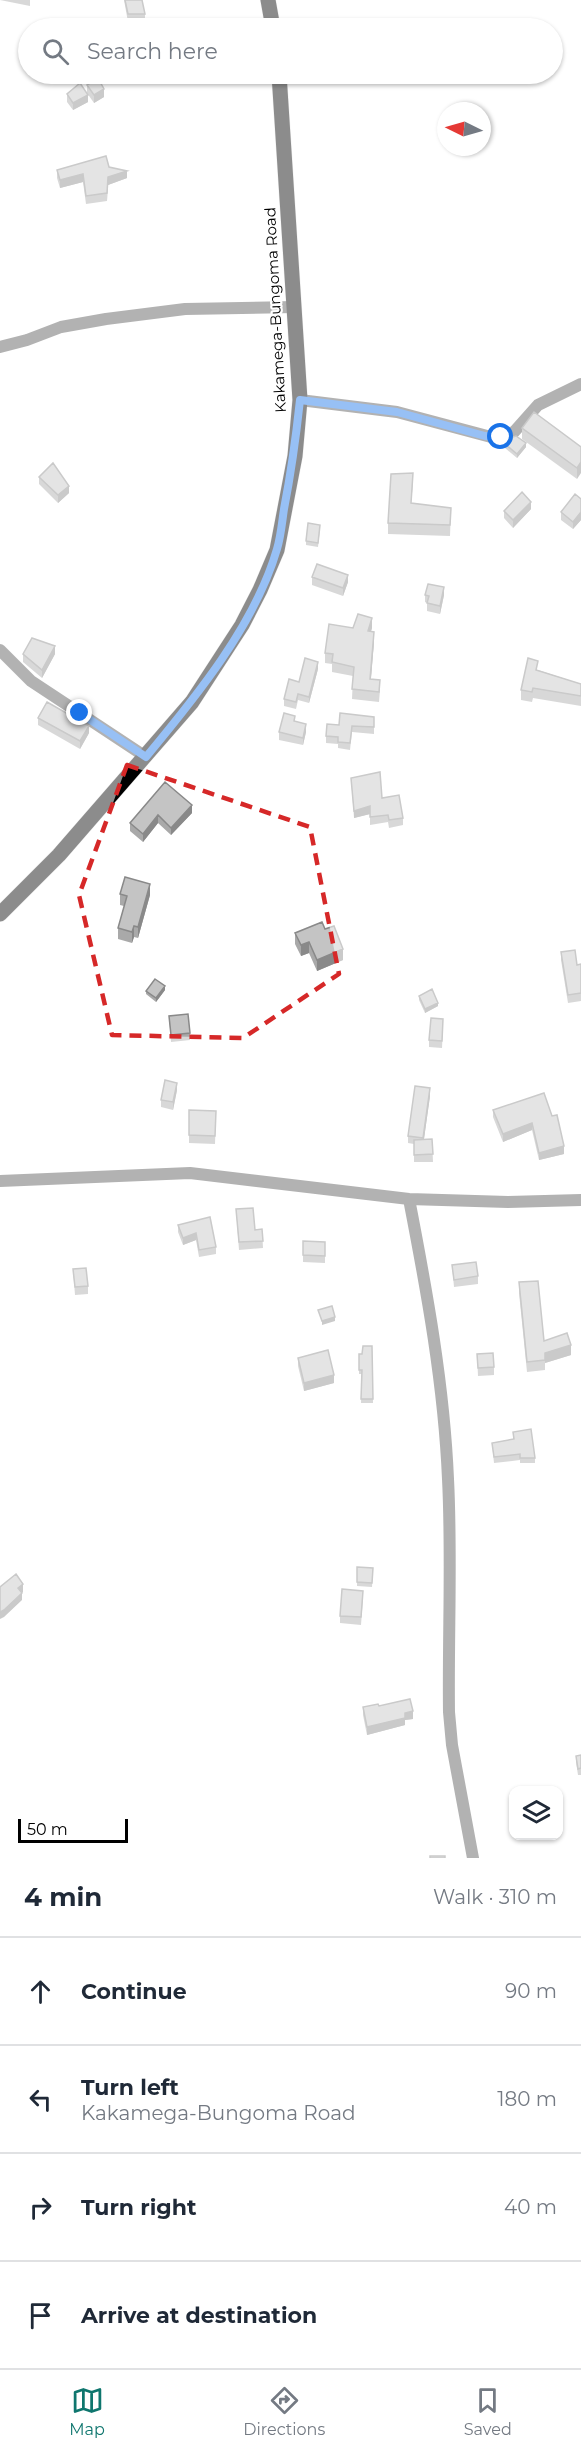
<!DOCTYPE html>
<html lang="en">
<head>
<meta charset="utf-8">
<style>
	body { margin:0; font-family:Montserrat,sans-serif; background:#f6f6f7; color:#1f2937 }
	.controls { position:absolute; right:18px; bottom:18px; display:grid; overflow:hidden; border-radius:12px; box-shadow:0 2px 4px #0004 }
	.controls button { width:54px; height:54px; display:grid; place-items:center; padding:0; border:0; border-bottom:2px solid #e0e1e3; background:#fff; color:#1f2937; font:30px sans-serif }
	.compass { position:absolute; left:437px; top:102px; width:54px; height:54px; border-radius:50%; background:#fff; box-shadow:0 2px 4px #0004; rotate:275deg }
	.scale { position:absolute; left:18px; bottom:15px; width:110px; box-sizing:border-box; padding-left:6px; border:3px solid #000; border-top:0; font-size:16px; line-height:21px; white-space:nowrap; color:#000; -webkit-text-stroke:4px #fff; paint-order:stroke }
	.stop { position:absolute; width:18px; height:18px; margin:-14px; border:4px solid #1a73e8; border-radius:50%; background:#fff }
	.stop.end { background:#1a73e8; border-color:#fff; box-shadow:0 2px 6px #0008 }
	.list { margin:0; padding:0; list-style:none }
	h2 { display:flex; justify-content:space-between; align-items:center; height:78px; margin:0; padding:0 24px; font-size:26px }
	h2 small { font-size:20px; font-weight:400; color:#747a83 }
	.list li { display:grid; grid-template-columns:39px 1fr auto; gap:18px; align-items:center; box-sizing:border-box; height:108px; padding:0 24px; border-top:2px solid #e0e1e3 }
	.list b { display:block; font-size:22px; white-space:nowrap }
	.list p { margin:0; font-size:20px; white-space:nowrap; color:#747a83 }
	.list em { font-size:20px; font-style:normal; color:#747a83 }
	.icon { flex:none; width:33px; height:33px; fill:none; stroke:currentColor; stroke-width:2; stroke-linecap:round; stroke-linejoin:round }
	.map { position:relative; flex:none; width:581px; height:1858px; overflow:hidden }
	.search { position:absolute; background:#fff; box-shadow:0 2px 4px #0004; left:18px; right:18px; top:18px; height:66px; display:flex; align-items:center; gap:15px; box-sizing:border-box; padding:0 21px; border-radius:33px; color:#747a83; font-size:22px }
	.sheet { height:510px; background:#fff }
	nav { display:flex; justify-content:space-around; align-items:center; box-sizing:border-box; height:84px; border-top:2px solid #e0e1e3; background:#fff; font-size:16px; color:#747a83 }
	nav a { display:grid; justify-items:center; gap:3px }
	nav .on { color:#0f766e }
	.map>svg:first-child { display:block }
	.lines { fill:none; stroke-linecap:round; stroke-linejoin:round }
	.primary-casing { stroke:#dbdbdb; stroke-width:16 }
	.minor { stroke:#555; stroke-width:12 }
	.primary { stroke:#000; stroke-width:15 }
	.wall { fill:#a9a9a9 }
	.shaded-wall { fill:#898989 }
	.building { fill:#c4c4c4; stroke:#898989; stroke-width:1.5 }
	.route { stroke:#1a73e8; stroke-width:8 }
	.marked { fill:none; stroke:#d62828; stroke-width:4.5; stroke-dasharray:12 8; stroke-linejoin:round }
	.labels { text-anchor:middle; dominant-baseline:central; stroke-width:4.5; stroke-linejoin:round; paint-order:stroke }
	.street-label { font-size:15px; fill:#000; stroke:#fff }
</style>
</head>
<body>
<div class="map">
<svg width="581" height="1858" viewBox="0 0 581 1858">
	<rect width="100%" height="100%" fill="#fff"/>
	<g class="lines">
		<g class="primary-casing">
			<path id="primary" d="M 268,0 L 273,28
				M 0,914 L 59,855 L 192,702 L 242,625 L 260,590 L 277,550 L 295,456 L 300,400 L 279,74"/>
		</g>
		<path class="minor" d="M 0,347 L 27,340 L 61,327 L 106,319 L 185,309 L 295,307
			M 300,400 L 397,412 L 491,437 L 514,432 L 538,405 L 581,384
			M 0,650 L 31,681 L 146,757
			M 0,1181 L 190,1173 L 409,1199 L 508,1202 L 581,1200
			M 409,1199 C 427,1292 444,1385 448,1479 C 452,1556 448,1634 449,1712 L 452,1745 L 473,1858"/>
		<use href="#primary" class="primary"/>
	</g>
	<path class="wall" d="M 0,0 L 30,0 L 30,6 Z
		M 124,0 L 142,0 L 145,14 L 145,22 L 128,22 Z
		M 87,85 L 104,97 L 94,103 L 87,93 Z
		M 67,94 L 88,102 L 73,110 L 67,102 Z
		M 109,167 L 127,178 L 108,185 L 107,201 L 86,204 L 83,182 L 60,188 L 57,178 L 57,170 Z
		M 522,428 L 581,447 L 577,479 L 522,439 Z
		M 505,444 L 526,447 L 517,458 L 505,448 Z
		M 39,477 L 69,493 L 58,503 L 39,484 Z
		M 413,484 L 411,503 L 451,508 L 450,536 L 388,534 L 388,523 Z
		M 581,499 L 581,520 L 573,529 L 561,520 L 561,512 Z
		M 531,509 L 513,528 L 504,518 L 504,511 Z
		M 320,529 L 318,547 L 306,545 L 306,541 Z
		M 312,577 L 348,582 L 343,596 L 312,585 Z
		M 425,595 L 444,595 L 440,614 L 427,611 L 427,603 L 425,602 Z
		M 353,628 L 372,628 L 371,631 L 374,642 L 371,679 L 380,690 L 379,702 L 352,699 L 353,676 L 332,672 L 332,664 L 325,663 L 325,653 Z
		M 23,654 L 55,654 L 42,678 L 23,662 Z
		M 318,669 L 309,703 L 298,700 L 296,709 L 284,706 L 284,699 L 299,682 Z
		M 538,670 L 581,684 L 581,706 L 533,698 L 532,702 L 521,700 L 521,690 Z
		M 374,717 L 374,734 L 352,732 L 350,750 L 338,748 L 338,744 L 326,743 L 326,736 L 339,725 Z
		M 38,718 L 89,733 L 80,749 L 38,725 Z
		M 295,721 L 306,732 L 303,745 L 279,740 L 279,732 Z
		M 351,778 L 382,798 L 403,818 L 403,825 L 389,828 L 388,822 L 370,825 L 370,814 L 354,818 Z
		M 165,782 L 192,813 L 171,835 L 158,823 L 143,842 L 130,831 L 130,823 Z
		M 120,894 L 150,895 L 138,938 L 134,937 L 132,943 L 118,939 L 118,928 L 124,906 L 120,905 Z
		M 325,929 L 343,960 L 317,971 L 309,953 L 301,956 L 295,944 L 295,933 Z
		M 561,952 L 577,965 L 581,964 L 581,1001 L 568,1003 L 561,960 Z
		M 165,990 L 156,1002 L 146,994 L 146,991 Z
		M 419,996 L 438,1006 L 425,1013 L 419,1000 Z
		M 169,1016 L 190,1033 L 190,1040 L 171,1042 Z
		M 443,1026 L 442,1048 L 429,1047 L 429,1040 Z
		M 177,1090 L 173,1110 L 161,1107 L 161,1100 Z
		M 430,1096 L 424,1139 L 432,1139 L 433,1162 L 414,1162 L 414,1144 L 408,1143 L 408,1136 Z
		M 189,1110 L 216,1111 L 215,1144 L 189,1143 Z
		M 493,1110 L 552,1116 L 564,1154 L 539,1160 L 532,1130 L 503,1142 L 493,1117 Z
		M 236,1209 L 255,1230 L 262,1229 L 263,1248 L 239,1250 Z
		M 178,1225 L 216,1247 L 216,1254 L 199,1257 L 196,1240 L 183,1245 L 178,1232 Z
		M 303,1241 L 325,1242 L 325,1263 L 303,1262 Z
		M 452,1265 L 478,1276 L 478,1284 L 454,1287 Z
		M 73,1269 L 88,1286 L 88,1294 L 75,1295 Z
		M 519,1282 L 544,1341 L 571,1355 L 545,1363 L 545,1370 L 527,1372 L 519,1293 Z
		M 372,1346 L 373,1403 L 361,1403 L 362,1374 L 359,1374 L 359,1354 L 362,1354 Z
		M 477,1354 L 494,1367 L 494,1375 L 478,1376 Z
		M 298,1358 L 334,1383 L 304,1391 L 298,1366 Z
		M 513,1432 L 535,1458 L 535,1463 L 520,1463 L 520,1460 L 494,1463 L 492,1443 L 513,1439 Z
		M 357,1567 L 373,1568 L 372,1587 L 357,1586 Z
		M 363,1598 L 361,1625 L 340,1623 L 340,1616 Z
		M 379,1706 L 413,1719 L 405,1720 L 405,1725 L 367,1735 L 363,1715 L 363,1707 Z
		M 581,1755 L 581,1775 L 578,1775 L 576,1762 L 576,1756 Z"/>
	<path class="shaded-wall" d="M 104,89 L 104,97 L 94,103 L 94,95 Z
		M 88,95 L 88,102 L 73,110 L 73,103 Z
		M 127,171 L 127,178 L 108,185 L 107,201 L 108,177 Z
		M 83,174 L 83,182 L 60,188 L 60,180 Z
		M 526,443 L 526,447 L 517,458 L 517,454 Z
		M 581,462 L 581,473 L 577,479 L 577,468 Z
		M 69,486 L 69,493 L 58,503 L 58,495 Z
		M 531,502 L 531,509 L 513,528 L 513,520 Z
		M 581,512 L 581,520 L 573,529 L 573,522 Z
		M 348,575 L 348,582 L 343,596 L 343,588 Z
		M 444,587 L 444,595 L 440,614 L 440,606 Z
		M 372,618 L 372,628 L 368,641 L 368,631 Z
		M 374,632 L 374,642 L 370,689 L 370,679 Z
		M 55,646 L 55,654 L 42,678 L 42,670 Z
		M 318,662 L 318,669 L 309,703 L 309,697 Z
		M 306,724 L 306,732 L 303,745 L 303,738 Z
		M 89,726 L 89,733 L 80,749 L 80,741 Z
		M 192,805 L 192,813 L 171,835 L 171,828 Z
		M 370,806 L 370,814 L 354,818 L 354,811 Z
		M 158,815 L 158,823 L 143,842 L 143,834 Z
		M 150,884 L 150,895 L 138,938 L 138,927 Z
		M 134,926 L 134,937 L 132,943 L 132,932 Z
		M 309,942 L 309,953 L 301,956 L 301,945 Z
		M 343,949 L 343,960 L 317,971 L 317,960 Z
		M 165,986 L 165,990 L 156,1002 L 156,998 Z
		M 438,1003 L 438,1006 L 425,1013 L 425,1009 Z
		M 177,1083 L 177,1090 L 173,1110 L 173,1102 Z
		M 430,1088 L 430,1096 L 423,1146 L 423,1138 Z
		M 532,1123 L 532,1130 L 503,1142 L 503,1134 Z
		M 564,1146 L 564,1154 L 539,1160 L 539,1153 Z
		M 196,1233 L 196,1240 L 183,1245 L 183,1238 Z
		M 335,1317 L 335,1321 L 322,1325 L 322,1321 Z
		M 571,1345 L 571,1355 L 545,1363 L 545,1353 Z
		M 334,1375 L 334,1383 L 304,1391 L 304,1383 Z
		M 23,1584 L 23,1592 L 18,1595 L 18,1588 Z
		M 22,1593 L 22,1600 L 4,1617 L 0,1619 L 0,1612 Z
		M 413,1711 L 413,1719 L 405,1720 L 405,1725 L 367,1735 L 367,1727 L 405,1713 Z"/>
	<path class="building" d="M 125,0 L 142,0 L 145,14 L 128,14 Z
		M 98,78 L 104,89 L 94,95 L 87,85 Z
		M 80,83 L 88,95 L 73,103 L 67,94 Z
		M 106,156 L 109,167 L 127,171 L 108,177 L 107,193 L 86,196 L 83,174 L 60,180 L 57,170 Z
		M 534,412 L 581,447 L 581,462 L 577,468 L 522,428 Z
		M 516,436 L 526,443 L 517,454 L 505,444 L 510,438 Z
		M 53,463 L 69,486 L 58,495 L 39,477 Z
		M 413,473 L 411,503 L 451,508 L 450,525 L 388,523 L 391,474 Z
		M 522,492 L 531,502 L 513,520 L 504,511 Z
		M 575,494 L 581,499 L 581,512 L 573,522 L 561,512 Z
		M 308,523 L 320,525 L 318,543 L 306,541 Z
		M 317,564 L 348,575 L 343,588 L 312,577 Z
		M 428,584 L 444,587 L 440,606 L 427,603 L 429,596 L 425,595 Z
		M 358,614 L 372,618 L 368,631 L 374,632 L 370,679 L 380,680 L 379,692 L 352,689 L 354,667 L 332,662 L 333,654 L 325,653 L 329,624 L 353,628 Z
		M 32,638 L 55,646 L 42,670 L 23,654 Z
		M 305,658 L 318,662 L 309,697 L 298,694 L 296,702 L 284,699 L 289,679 L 299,682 Z
		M 528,658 L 538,661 L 536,670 L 581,684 L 581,696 L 533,688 L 532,692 L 521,690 Z
		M 47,702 L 89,726 L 80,741 L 38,718 Z
		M 284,713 L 295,716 L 294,721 L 306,724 L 303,738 L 279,732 Z
		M 340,713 L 374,717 L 374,727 L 352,726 L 350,743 L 338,742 L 338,737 L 326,736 L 327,724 L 339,725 Z
		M 380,772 L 382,798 L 399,795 L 403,818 L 389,820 L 388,815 L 370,817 L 370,806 L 354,811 L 351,778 Z
		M 165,782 L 192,805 L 171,828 L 158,815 L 143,834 L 130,823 Z
		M 125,877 L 150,884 L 138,927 L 134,926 L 132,932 L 118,928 L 127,896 L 120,894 Z
		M 322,922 L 325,929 L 334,926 L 343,949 L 317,960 L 309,942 L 301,945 L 295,933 Z
		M 575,950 L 577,965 L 581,964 L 581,993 L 568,995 L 561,952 Z
		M 155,979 L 165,986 L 156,998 L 146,991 Z
		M 432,989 L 438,1003 L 425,1009 L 419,996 Z
		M 188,1014 L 190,1033 L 171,1035 L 169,1016 Z
		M 431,1018 L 443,1019 L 442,1041 L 429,1040 Z
		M 165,1080 L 177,1083 L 173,1102 L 161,1100 Z
		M 415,1086 L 430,1088 L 423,1138 L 408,1136 Z
		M 544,1093 L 552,1116 L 557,1115 L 564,1146 L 539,1153 L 532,1123 L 503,1134 L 493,1110 Z
		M 189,1110 L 216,1111 L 215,1136 L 189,1135 Z
		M 432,1139 L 433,1154 L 414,1155 L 414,1140 Z
		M 253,1208 L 255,1230 L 262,1229 L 263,1241 L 239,1242 L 236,1209 Z
		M 210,1217 L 216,1247 L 199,1250 L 196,1233 L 183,1238 L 178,1225 Z
		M 303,1241 L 325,1242 L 325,1256 L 303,1255 Z
		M 476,1262 L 478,1276 L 454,1280 L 452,1265 Z
		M 86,1268 L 88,1286 L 75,1287 L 73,1269 Z
		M 538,1281 L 544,1341 L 567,1333 L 571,1345 L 545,1353 L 545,1360 L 527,1362 L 519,1282 Z
		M 332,1306 L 335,1317 L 322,1321 L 318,1310 Z
		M 363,1346 L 372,1346 L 373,1399 L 361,1399 L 362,1370 L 359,1370 L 359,1354 L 362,1354 Z
		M 328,1350 L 334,1375 L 304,1383 L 298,1358 Z
		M 493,1353 L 494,1367 L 478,1368 L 477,1354 Z
		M 531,1429 L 535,1458 L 520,1458 L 520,1454 L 494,1457 L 492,1443 L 514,1439 L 513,1432 Z
		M 357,1567 L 373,1568 L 372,1583 L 357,1582 Z
		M 16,1574 L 23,1584 L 18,1588 L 22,1593 L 4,1610 L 0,1612 L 0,1587 Z
		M 342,1589 L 363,1591 L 361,1617 L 340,1616 Z
		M 410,1699 L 413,1711 L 405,1713 L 405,1718 L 367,1727 L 363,1707 L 378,1704 L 379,1706 Z
		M 581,1755 L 581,1768 L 578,1769 L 576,1756 Z
		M 430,1856 L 445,1856 L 445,1858 L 430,1858 Z"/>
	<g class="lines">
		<path class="route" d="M 80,713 L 146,757 C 195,698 255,625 277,549 C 281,536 282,522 284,509 C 291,473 296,437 300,400 L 397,412 L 485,436 L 501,437"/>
	</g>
	<path d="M0 0H581V1858H0ZM 127,765 L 310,827 L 339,974 L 243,1038 L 112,1035 L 79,895 Z" fill="#fff" fill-opacity=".55" fill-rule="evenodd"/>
	<path class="marked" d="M 127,765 L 310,827 L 339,974 L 243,1038 L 112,1035 L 79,895 Z"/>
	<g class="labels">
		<g class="street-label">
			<text transform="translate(275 310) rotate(-93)">Kakamega-Bungoma Road</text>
		</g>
	</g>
</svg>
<div class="controls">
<button><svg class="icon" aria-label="layers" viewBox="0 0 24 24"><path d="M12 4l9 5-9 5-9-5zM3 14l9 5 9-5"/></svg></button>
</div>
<svg class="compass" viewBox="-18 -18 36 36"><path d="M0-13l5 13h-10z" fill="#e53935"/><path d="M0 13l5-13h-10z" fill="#747a83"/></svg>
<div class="scale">50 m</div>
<div class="stop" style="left:501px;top:437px"></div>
<div class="stop end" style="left:80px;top:713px"></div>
<div class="search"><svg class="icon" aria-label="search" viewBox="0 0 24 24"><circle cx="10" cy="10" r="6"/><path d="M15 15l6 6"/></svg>Search here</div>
</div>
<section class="sheet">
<h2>4 min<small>Walk · 310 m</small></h2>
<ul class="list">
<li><svg class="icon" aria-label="ahead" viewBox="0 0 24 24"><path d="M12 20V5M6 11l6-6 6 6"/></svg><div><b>Continue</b></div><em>90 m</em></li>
<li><svg class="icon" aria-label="left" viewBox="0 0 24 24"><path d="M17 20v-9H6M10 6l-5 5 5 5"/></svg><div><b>Turn left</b><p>Kakamega-Bungoma Road</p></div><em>180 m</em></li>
<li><svg class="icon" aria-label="right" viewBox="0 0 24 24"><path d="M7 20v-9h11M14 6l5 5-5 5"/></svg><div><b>Turn right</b></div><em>40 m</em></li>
<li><svg class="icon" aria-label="arrive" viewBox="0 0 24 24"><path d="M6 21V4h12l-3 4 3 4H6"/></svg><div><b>Arrive at destination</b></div></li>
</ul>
</section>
<nav>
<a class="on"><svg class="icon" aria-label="map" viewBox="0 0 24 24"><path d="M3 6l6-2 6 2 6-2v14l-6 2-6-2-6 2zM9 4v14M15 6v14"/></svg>Map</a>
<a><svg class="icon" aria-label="directions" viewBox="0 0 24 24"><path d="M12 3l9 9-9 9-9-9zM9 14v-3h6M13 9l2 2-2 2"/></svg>Directions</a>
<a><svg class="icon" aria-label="saved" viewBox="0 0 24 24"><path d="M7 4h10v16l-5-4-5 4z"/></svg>Saved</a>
</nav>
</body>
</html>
